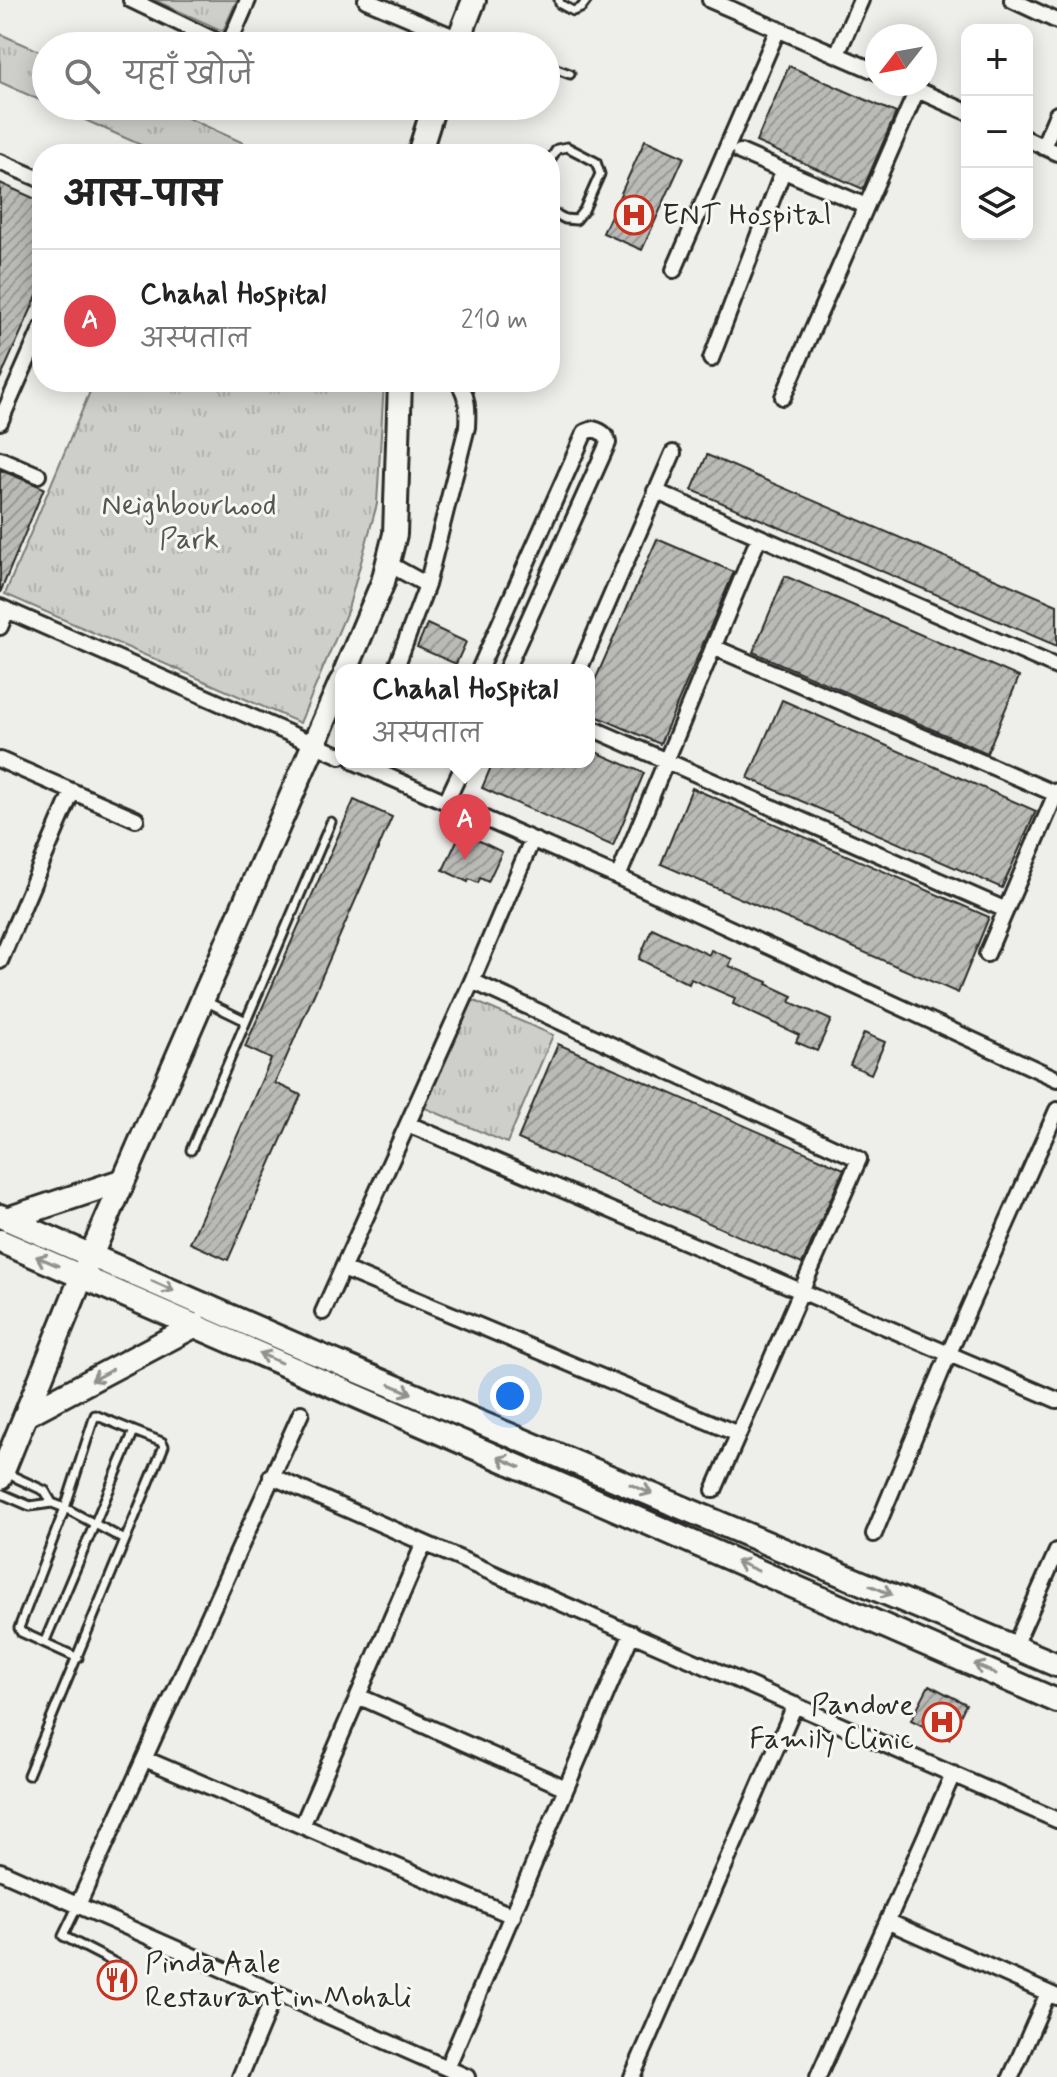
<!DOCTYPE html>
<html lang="hi">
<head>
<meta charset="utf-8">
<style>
	body { margin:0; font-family:Mynerve,"Playpen Sans Deva",sans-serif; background:#f2f2f2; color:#222 }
	.controls { position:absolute; right:24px; top:24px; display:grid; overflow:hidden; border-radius:16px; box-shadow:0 4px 20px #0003 }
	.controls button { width:72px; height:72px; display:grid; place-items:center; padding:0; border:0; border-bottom:2px solid #e0e0e0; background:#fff; color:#222; font:40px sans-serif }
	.compass { position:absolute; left:865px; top:24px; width:72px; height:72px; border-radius:50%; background:#fff; box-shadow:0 4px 20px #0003; rotate:239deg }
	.you { position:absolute; left:510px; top:1396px; width:28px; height:28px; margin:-20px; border:6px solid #fff; border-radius:50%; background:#1a73e8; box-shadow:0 0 0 12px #1a73e833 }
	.badge { display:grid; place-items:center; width:52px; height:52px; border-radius:50%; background:#1a73e8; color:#fff; font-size:26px; font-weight:700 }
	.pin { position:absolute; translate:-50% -66px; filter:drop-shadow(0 2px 4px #0008) }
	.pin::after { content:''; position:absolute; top:42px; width:28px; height:24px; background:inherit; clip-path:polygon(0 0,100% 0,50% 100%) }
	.popup { position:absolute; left:335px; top:664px; width:260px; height:104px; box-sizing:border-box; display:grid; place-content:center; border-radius:16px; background:#fff; filter:drop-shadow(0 2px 6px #0005); font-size:26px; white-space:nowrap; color:#767676 }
	.popup b { font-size:30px; color:#222 }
	.popup::after { content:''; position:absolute; left:50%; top:100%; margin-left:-16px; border:16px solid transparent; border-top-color:#fff }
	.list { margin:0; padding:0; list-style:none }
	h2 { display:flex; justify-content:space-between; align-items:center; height:104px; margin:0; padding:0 32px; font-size:34px }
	h2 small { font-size:26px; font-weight:400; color:#767676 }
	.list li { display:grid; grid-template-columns:52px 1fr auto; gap:24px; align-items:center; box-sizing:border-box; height:144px; padding:0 32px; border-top:2px solid #e0e0e0 }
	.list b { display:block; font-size:30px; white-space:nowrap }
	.list p { margin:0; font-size:26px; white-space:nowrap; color:#767676 }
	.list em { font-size:26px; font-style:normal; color:#767676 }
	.icon { flex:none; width:44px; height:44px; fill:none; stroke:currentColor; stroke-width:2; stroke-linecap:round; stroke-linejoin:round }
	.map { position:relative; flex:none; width:1057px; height:2077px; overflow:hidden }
	.search { position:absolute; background:#fff; box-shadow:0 4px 20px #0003; left:32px; top:32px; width:528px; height:88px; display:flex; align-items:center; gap:20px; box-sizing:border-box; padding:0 28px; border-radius:44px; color:#767676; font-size:30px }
	.panel { position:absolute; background:#fff; box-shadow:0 4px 20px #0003; left:32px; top:144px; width:528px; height:248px; border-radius:32px }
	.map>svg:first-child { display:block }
	.park { fill:url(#park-tufts); stroke:#7c7c7a; stroke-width:2 }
	.building { fill:url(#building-hatch); stroke:#2b2b2b; stroke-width:2 }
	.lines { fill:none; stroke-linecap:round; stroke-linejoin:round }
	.lane-casing { stroke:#2b2b2b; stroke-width:13 }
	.street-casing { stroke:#2b2b2b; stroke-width:20 }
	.secondary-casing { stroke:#2b2b2b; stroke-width:28 }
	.lane { stroke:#f6f6f2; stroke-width:7 }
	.street { stroke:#f6f6f2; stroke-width:14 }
	.secondary { stroke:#f6f6f2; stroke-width:22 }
	.oneway { stroke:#90908e }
	.labels { text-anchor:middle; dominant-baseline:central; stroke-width:6; stroke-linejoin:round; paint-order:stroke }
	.poi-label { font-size:30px; fill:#2b2b2b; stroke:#f6f6f2; text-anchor:start }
	.park-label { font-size:30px; fill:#545453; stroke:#f6f6f2 }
</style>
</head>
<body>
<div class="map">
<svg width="1057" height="2077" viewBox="0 0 1057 2077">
	<defs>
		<pattern id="park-tufts" width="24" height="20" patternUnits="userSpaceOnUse" patternTransform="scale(2)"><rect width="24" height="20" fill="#cececa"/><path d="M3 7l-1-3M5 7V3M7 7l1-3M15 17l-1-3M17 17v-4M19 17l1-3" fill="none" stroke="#b1b1ae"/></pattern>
		<pattern id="building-hatch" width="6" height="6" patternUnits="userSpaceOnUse" patternTransform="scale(2)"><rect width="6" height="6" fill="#babab7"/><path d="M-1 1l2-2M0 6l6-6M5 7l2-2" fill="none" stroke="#979795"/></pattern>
	</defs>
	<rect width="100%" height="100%" fill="#eeeeea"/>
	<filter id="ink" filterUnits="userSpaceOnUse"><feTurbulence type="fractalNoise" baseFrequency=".0125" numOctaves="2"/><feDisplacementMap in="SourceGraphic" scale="16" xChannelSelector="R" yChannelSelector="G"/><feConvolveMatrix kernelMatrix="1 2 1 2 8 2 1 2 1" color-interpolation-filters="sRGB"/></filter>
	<g filter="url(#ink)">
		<path class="park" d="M 154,0 L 237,0 L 223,31 Z
			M 0,34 L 46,54 L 46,103 L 0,82 Z
			M 54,106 L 161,106 L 268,154 L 161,154 Z
			M 94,382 L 384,382 L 377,504 L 348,609 L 300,723 L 5,594 Z
			M 465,997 L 553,1035 L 507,1143 L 418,1105 Z"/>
		<path class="building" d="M 789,66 L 896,113 L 863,189 L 756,142 Z
			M 645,140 L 684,157 L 642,250 L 603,233 Z
			M 0,183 L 42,202 L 42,285 L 0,379 Z
			M 707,455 L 1057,605 L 1057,646 L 692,490 Z
			M 0,470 L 44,488 L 0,593 Z
			M 657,539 L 734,572 L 660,744 L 589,713 L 589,694 Z
			M 785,576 L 1019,677 L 987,753 L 753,652 Z
			M 427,624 L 466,642 L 456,664 L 417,647 Z
			M 782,700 L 1036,811 L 1002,888 L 748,778 Z
			M 589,749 L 644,773 L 613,846 L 482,788 L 493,762 L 589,762 Z
			M 692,788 L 989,917 L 958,993 L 661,864 Z
			M 354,800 L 392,817 L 275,1083 L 301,1095 L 228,1260 L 190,1243 L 271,1059 L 245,1047 Z
			M 461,832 L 502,852 L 488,882 L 480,878 L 478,883 L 469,879 L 468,882 L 443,870 Z
			M 652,928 L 709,955 L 711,950 L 732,959 L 729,966 L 768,982 L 767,984 L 793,996 L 790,1002 L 831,1020 L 817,1051 L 796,1042 L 799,1035 L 733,1004 L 735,998 L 691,979 L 689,984 L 639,959 Z
			M 864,1033 L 885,1042 L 871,1074 L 850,1065 Z
			M 558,1044 L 844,1169 L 802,1264 L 518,1139 Z
			M 929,1685 L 966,1704 L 949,1739 L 911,1720 Z"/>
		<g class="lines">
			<g class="lane-casing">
				<path id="lane" d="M 559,0 L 560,4 L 573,11 L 581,8 L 587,0
					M 463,34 L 496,46
					M 546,65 L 570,74
					M 550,160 L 557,149 L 567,147 L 596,162 L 600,174 L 584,210 L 576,220 L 565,219 L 550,211
					M 205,1001 L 246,1021
					M 191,1150 L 331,822
					M 6,1473 L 45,1491 L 52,1503
					M 0,1493 L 30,1506 L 52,1503 L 65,1508 L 95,1415 L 134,1431 L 45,1641
					M 78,1658 L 21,1632 L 19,1628 L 65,1508 L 125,1540
					M 28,1775 L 164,1446 L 162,1442 L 134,1431
					M 78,1905 L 63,1936 L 127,1969"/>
			</g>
			<g class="street-casing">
				<path id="street" d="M 131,0 L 227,46
					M 366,0 L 459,39
					M 710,0 L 877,72
					M 1012,0 L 1057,21
					M 228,46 L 248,0
					M 837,54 L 861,0
					M 904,84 L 967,112
					M 204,107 L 204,106
					M 1027,139 L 1057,153
					M 1043,147 L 1057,114
					M 740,152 L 866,206
					M 0,162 L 42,180
					M 674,270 L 778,29
					M 711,359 L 783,171
					M 783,397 L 917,90
					M 0,422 L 42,327
					M 0,459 L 38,475
					M 655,491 L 1057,667
					M 389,564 L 427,585
					M 0,607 L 341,756
					M 0,627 L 7,610
					M 713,647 L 1056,794
					M 395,670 L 427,585 L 467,427 C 468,410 468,396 458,382
					M 479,670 L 585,432 L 593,429 C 601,431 607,434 608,443 L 506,670
					M 579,670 L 673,453
					M 589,727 L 1006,910
					M 0,760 L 136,819
					M 355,762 L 618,877 L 1057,1079
					M 446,802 L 465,762
					M 618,877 L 759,537
					M 987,954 L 1057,791
					M 0,961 L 72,792
					M 472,981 L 859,1159 L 714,1490
					M 408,1124 L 1057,1400
					M 343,1269 L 738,1434
					M 323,1312 L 472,981 L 532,840
					M 271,1476 L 1057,1820
					M 874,1534 L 949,1353 L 1057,1110
					M 1020,1634 L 1057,1551
					M 358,1696 L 566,1788
					M 145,1759 L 513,1916
					M 302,1826 L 424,1543
					M 0,1871 L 467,2077
					M 78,1905 L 301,1413
					M 889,1922 L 1057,1997
					M 447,2068 L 632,1633
					M 240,2077 L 275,1993
					M 632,2077 L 795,1705
					M 818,2077 L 953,1774
					M 1011,2077 L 1048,1993"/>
			</g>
			<g class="secondary-casing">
				<path id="secondary" d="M 456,46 L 474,0
					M 419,154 L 434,106
					M 346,670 L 383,582 L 395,534 L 400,382
					M 0,1216 L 310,1351 L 1057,1665
					M 7,1219 L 124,1180
					M 0,1241 L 1057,1701
					M 26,1415 L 196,1325
					M 0,1478 L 82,1276 L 341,682"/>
			</g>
			<use href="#lane" class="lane"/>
			<use href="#street" class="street"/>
			<use href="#secondary" class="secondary"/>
		</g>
		<defs><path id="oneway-shaft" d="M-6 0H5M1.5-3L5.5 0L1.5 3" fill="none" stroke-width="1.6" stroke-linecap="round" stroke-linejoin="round" transform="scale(2)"/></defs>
		<g class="oneway">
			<use href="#oneway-shaft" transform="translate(47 1261) rotate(-157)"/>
			<use href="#oneway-shaft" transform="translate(163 1286) rotate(24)"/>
			<use href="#oneway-shaft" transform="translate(270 1358) rotate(-156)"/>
			<use href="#oneway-shaft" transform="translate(102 1375) rotate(152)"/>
			<use href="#oneway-shaft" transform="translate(401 1389) rotate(23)"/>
			<use href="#oneway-shaft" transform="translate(509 1462) rotate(-156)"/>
			<use href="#oneway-shaft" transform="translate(641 1489) rotate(23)"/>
			<use href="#oneway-shaft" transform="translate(747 1566) rotate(-156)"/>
			<use href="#oneway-shaft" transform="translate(881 1590) rotate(23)"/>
			<use href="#oneway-shaft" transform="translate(985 1669) rotate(-156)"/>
		</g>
	</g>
	<defs>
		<g id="hospital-ring" transform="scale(2)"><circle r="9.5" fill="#f6f6f2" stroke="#c8321e" stroke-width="1.5"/><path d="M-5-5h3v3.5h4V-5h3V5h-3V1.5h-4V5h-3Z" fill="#c8321e"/></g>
		<g id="restaurant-ring" transform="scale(2)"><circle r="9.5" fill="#f6f6f2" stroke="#c8321e" stroke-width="1.5"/><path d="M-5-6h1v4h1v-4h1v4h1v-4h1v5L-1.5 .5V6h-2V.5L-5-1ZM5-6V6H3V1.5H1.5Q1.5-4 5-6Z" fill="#c8321e"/></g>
	</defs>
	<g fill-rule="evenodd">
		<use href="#hospital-ring" x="634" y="215"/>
		<use href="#hospital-ring" x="942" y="1722"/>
		<use href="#restaurant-ring" x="117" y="1980"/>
	</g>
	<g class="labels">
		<g class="poi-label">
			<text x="662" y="215">ENT Hospital</text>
			<text x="914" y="1705" text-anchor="end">Pandove<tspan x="914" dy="34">Family Clinic</tspan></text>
			<text x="145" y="1963">Pinda Aale<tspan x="145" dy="34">Restaurant in Mohali</tspan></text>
		</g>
		<g class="park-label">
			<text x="189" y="505">Neighbourhood<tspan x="189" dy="34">Park</tspan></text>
		</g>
	</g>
</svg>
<div class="controls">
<button>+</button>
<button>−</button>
<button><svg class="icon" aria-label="layers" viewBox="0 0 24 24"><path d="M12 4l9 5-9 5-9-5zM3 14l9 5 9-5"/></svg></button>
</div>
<svg class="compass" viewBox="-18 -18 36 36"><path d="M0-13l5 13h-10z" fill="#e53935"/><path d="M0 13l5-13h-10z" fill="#767676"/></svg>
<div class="you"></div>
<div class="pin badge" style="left:465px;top:860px;background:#e0444e">A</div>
<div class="popup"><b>Chahal Hospital</b>अस्पताल</div>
<div class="search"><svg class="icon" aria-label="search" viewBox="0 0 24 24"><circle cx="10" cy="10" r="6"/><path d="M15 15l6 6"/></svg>यहाँ खोजें</div>
<section class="panel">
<h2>आस-पास<small></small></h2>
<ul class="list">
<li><span class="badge" style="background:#e0444e">A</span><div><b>Chahal Hospital</b><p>अस्पताल</p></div><em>210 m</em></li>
</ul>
</section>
</div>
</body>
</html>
